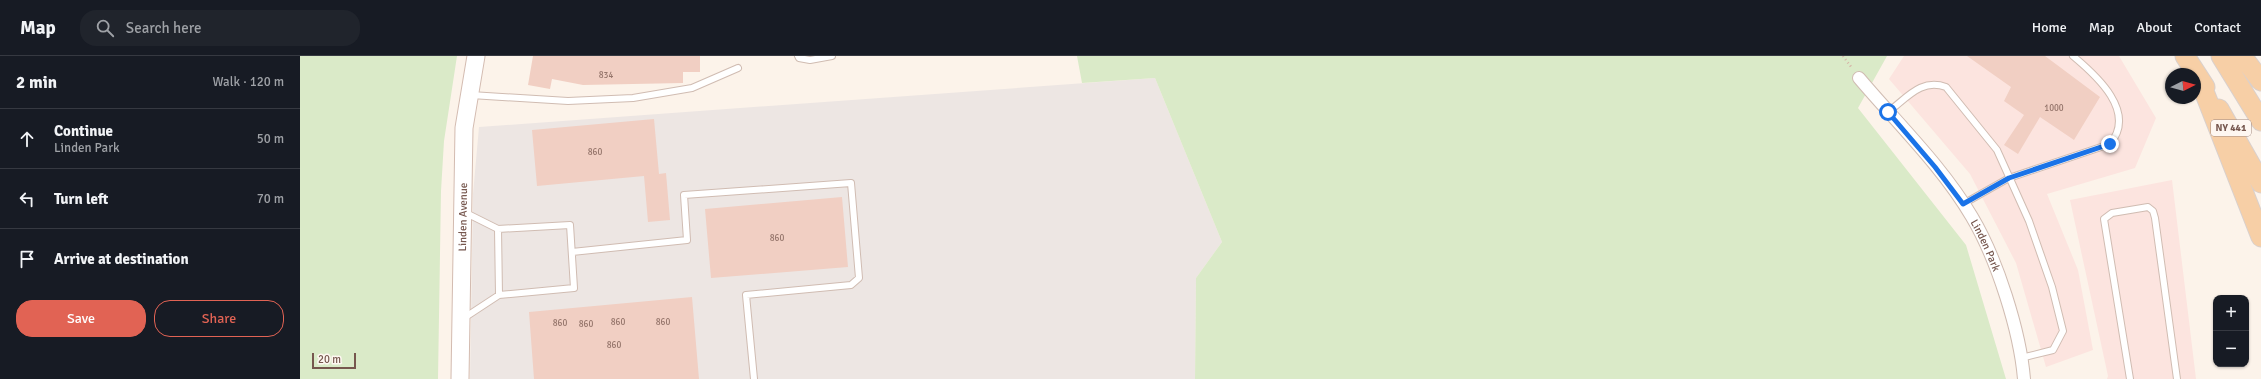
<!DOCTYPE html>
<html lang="en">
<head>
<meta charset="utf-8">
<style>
	body { margin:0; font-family:Signika,sans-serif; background:#20242c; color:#f1f3f6 }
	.controls { position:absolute; right:12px; bottom:12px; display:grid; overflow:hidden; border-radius:8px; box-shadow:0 1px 3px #0004 }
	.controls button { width:36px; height:36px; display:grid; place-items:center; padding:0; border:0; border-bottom:1px solid #363941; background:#171b24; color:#f1f3f6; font:20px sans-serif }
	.compass { position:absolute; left:1865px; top:12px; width:36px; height:36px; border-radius:50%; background:#171b24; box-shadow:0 1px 3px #0004; rotate:84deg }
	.scale { position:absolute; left:12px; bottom:10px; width:44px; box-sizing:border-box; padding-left:4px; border:2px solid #76574e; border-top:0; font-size:11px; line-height:14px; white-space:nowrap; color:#76574e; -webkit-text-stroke:3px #fef7f1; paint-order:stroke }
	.stop { position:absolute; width:12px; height:12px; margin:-9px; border:3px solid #1a73e8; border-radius:50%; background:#fff }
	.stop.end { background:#1a73e8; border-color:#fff; box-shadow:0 1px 4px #0008 }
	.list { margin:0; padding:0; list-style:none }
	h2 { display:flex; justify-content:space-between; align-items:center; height:52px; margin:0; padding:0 16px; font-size:17px }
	h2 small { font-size:13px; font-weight:400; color:#9ea1a6 }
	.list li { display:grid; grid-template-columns:26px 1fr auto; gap:12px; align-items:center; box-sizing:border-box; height:60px; padding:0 16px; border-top:1px solid #363941 }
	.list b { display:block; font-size:15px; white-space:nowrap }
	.list p { margin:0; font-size:13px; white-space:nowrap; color:#9ea1a6 }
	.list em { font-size:13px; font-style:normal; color:#9ea1a6 }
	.actions { display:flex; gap:8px; padding:12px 16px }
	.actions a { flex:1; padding:9px 0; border:1px solid #e16354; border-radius:16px; text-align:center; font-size:14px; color:#e16354 }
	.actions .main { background:#e16354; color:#fff }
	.icon { flex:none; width:22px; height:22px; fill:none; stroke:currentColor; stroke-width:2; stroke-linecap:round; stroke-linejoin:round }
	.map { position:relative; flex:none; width:1961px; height:323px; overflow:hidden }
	header { display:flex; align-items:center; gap:24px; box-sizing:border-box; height:56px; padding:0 20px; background:#171b24; border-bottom:1px solid #363941 }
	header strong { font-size:19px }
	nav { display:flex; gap:22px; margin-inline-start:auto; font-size:14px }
	.search { width:280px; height:36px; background:#20242c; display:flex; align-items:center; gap:10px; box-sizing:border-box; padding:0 14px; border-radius:16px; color:#9ea1a6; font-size:15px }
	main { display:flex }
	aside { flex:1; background:#171b24 }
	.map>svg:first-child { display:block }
	.commercial { fill:#fce4df }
	.industrial { fill:#ede6e3 }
	.green { fill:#daeac8 }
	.building { fill:#f1cfc3 }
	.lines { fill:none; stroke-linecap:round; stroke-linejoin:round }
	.lane-casing { stroke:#d0bcb2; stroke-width:8 }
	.street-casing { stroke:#d0bcb2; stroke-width:14 }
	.secondary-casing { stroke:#d3bbb0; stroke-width:19 }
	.primary-casing { stroke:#d9d0cd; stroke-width:21 }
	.path { stroke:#d6b2a5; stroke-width:2.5; stroke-dasharray:1 3; stroke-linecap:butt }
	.lane { stroke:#fff; stroke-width:6 }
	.street { stroke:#fff; stroke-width:12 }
	.secondary { stroke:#fff; stroke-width:17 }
	.primary { stroke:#f7cfa6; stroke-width:19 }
	.route { stroke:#1a73e8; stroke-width:5 }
	.labels { text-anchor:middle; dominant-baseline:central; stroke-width:3; stroke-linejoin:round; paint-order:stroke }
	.number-label { font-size:9px; fill:#95756b }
	.shield { fill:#fef7f1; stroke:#9f877f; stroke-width:1 }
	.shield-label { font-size:10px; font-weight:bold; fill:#76574e }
	.street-label { font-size:11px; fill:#76574e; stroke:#fef7f1 }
</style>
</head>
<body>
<header>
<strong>Map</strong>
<div class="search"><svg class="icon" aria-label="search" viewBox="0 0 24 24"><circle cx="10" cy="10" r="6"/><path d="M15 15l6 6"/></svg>Search here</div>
<nav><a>Home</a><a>Map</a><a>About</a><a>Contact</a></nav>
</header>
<main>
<aside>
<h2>2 min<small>Walk · 120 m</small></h2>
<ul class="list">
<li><svg class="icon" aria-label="ahead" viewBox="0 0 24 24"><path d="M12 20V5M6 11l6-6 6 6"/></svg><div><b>Continue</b><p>Linden Park</p></div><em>50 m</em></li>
<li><svg class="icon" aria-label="left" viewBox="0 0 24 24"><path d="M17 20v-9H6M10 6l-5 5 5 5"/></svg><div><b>Turn left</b></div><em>70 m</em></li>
<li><svg class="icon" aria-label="arrive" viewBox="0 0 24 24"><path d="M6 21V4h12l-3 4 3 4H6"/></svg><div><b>Arrive at destination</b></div></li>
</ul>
<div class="actions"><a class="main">Save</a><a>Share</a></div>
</aside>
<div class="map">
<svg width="1961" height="323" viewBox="0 0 1961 323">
	<rect width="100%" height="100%" fill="#fcf3ea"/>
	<path class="commercial" d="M 1604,0 L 1819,0 L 1856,62 L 1835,112 L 1747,138 L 1778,214 L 1793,294 L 1746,311 L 1716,207 L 1670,118 L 1589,23 Z
		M 1872,124 L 1896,323 L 1807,323 L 1808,320 L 1770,144 Z"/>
	<path class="industrial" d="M 855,22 L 922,186 L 896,222 L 895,323 L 170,323 L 173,138 L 179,71 Z"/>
	<path class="green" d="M 0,0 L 157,0 L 144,85 L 141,135 L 138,323 L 0,323 Z
		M 777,0 L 1587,0 L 1558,52 L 1666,189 L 1706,323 L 895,323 L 896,222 L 922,186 L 855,22 L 782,27 Z"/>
	<path class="building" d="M 233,0 L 400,0 L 400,16 L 383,16 L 383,27 L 283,29 L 252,23 L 250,33 L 228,29 Z
		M 1667,0 L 1745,0 L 1800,41 L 1774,84 L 1740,61 L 1718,98 L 1704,89 L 1724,59 L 1704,45 L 1711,31 Z
		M 354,63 L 359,118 L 366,117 L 370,164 L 348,166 L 344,120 L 237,130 L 232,74 Z
		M 542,141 L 548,211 L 411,222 L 405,153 Z
		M 392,241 L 399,323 L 234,323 L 229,256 Z"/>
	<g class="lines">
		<g class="lane-casing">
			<path id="lane" d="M 498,0 L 499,2 L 510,4 L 532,0
				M 171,39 L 268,45 L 333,42 L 392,32 L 438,12
				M 1588,56 C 1607,42 1621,22 1646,31 L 1697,94 L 1729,165 L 1752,231 L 1763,275 L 1753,294 L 1721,302
				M 1663,148 L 1709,122 L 1810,88 C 1837,56 1797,20 1773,0
				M 198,173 L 199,239
				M 272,196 L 387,184 L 384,139 L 551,127 L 559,222 L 551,229 L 446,239 L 454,323
				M 164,262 L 199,239 L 274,232 L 270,169 L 198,173 L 164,156
				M 1830,323 L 1804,163 L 1812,157 L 1848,151 L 1853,155 L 1855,162 L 1877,323"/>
		</g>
		<g class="street-casing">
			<g id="street">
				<path id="s1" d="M 1559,22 C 1597,67 1642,110 1672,161 C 1697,203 1720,275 1724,323"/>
			</g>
		</g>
		<g class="secondary-casing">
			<g id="secondary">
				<path id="s2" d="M 160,323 L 164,72 L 176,0"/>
			</g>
		</g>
		<g class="primary-casing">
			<path id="primary" d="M 1885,0 L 1905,31
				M 1921,0 L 1961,65
				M 1942,0 L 1961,25
				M 1898,20 L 1961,181
				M 1919,53 L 1961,127"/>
		</g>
		<path class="path" d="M 1543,0 L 1552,12"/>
		<use href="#lane" class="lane"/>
		<use href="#street" class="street"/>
		<use href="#secondary" class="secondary"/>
		<use href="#primary" class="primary"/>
	</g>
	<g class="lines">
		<path class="route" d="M 1588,56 L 1635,111 L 1663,148 L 1709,122 L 1810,88"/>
	</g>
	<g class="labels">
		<g class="number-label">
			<text x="306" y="19">834</text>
			<text x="1754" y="52">1000</text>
			<text x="295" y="96">860</text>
			<text x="477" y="182">860</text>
			<text x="318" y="266">860</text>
			<text x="363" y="266">860</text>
			<text x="260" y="267">860</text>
			<text x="286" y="268">860</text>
			<text x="314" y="289">860</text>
		</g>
		<rect class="shield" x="1911" y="64" width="40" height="16" rx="3"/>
		<g class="shield-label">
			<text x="1931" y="72">NY 441</text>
		</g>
		<g class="street-label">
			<text stroke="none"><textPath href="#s2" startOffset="162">Linden Avenue</textPath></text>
			<text stroke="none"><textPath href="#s1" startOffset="211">Linden Park</textPath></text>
		</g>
	</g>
</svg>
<div class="controls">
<button>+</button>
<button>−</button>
</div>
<svg class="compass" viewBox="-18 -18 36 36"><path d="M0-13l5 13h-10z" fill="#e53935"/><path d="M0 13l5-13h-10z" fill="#9ea1a6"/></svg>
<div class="scale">20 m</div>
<div class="stop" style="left:1588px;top:56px"></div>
<div class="stop end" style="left:1810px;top:88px"></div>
</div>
</main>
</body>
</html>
